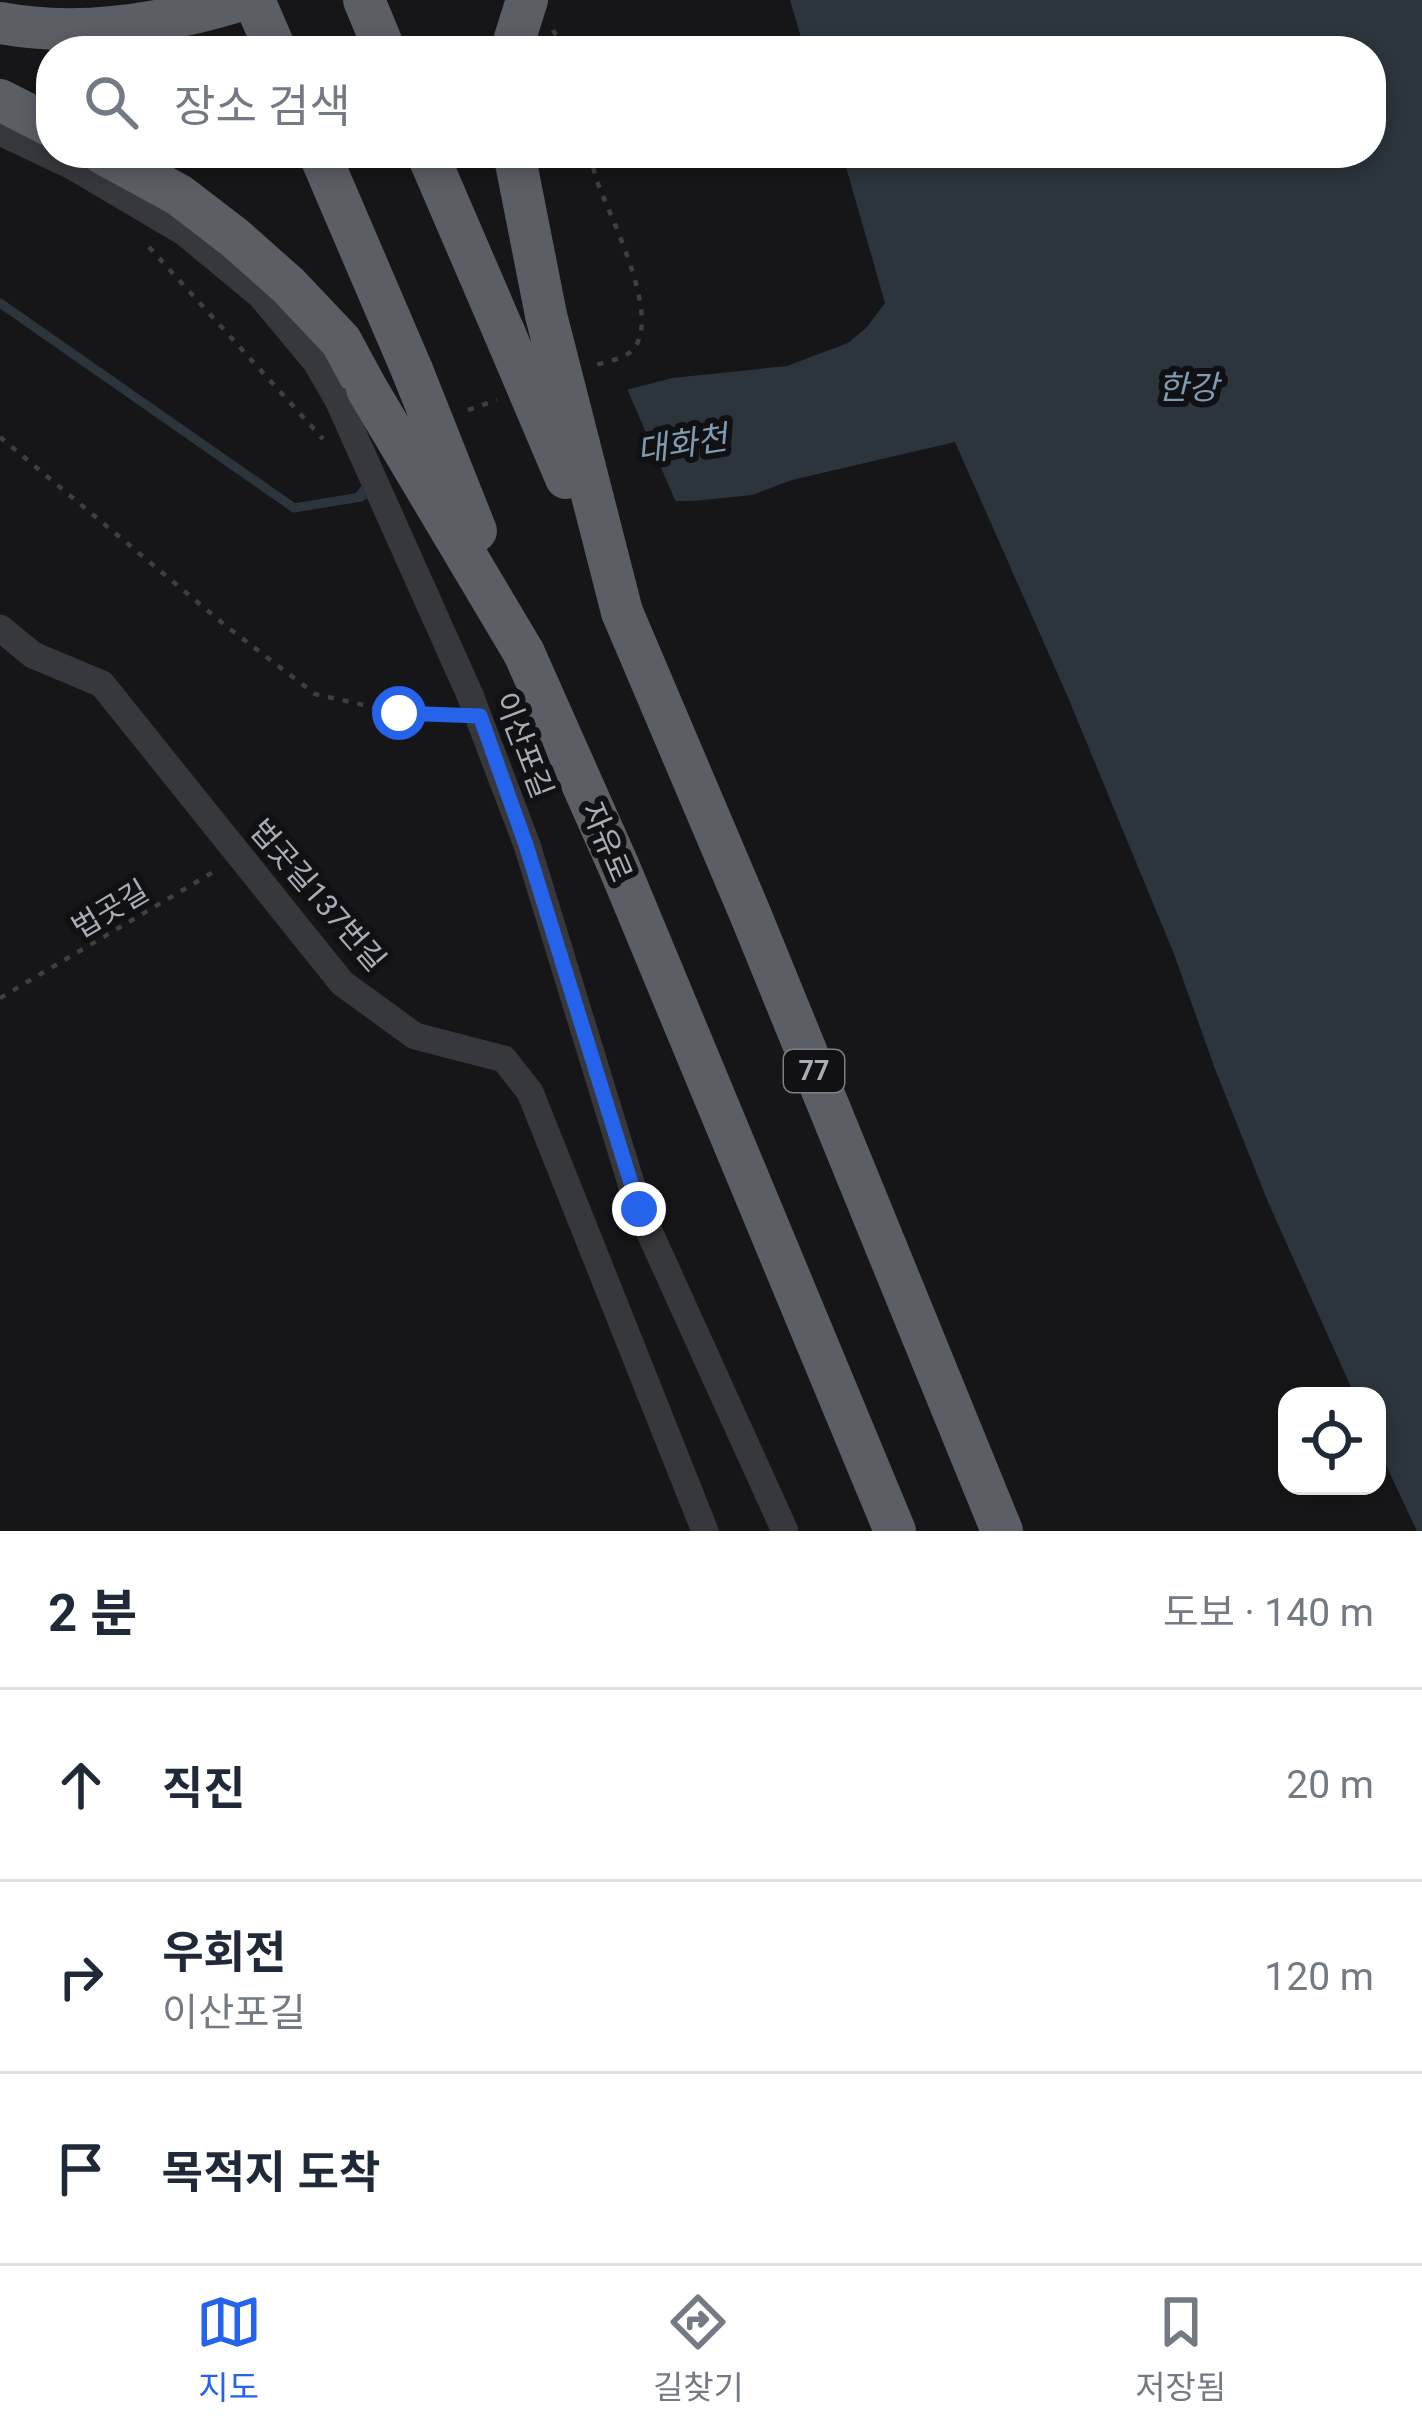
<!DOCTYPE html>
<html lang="ko">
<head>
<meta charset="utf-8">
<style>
	body { margin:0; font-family:Roboto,"Noto Sans KR",sans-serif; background:#f2f2f3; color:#1f2937 }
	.controls { position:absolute; right:36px; bottom:36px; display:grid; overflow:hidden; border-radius:24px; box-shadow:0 6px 18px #0003 }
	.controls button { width:108px; height:108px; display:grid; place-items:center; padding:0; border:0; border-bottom:3px solid #e0e1e3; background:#fff; color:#1f2937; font:60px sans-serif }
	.stop { position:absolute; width:36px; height:36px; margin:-27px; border:9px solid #2563eb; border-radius:50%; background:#fff }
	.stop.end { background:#2563eb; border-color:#fff; box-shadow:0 3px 12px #0008 }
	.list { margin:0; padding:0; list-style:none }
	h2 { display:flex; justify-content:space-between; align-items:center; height:156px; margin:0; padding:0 48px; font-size:51px }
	h2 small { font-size:39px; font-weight:400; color:#747a83 }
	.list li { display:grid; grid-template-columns:78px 1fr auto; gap:36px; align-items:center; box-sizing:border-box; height:192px; padding:0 48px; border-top:3px solid #e0e1e3 }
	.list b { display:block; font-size:45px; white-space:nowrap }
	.list p { margin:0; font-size:39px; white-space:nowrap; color:#747a83 }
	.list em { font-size:39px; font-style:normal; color:#747a83 }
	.icon { flex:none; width:66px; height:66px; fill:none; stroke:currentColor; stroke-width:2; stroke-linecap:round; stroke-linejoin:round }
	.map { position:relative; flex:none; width:1422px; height:1531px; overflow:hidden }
	.search { position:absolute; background:#fff; box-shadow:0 6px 18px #0003; left:36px; right:36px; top:36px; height:132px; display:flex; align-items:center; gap:30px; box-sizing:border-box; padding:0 42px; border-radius:48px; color:#747a83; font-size:45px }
	.sheet { height:732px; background:#fff }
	nav { display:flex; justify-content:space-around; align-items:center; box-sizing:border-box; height:168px; border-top:3px solid #e0e1e3; background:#fff; font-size:33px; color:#747a83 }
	nav a { display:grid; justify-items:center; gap:6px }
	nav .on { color:#2563eb }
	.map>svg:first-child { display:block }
	.water { fill:#2c353c }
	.pier { fill:#161618 }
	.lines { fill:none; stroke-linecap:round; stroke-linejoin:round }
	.stream { stroke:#2c353c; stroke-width:9 }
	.path { stroke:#3d3f44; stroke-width:4.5; stroke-dasharray:6 9; stroke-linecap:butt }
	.minor { stroke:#37383d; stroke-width:27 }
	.trunk { stroke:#5b5e65; stroke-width:42 }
	.minor-bridge { stroke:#37383d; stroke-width:27 }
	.trunk-bridge { stroke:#5b5e65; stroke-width:42 }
	.route { stroke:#2563eb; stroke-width:15 }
	.labels { text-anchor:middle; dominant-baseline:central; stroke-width:12; stroke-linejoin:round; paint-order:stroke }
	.shield { fill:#111113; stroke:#7b7e86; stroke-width:3 }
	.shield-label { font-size:27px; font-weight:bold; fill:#a8adb8 }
	.street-label { font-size:30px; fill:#a8adb8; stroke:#111113 }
	.water-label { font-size:33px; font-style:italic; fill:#7f9bb3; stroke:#111113 }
</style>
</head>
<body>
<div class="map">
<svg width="1422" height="1531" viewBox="0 0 1422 1531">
	<rect width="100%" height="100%" fill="#161618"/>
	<path class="water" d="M 790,0 L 1422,0 L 1422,1531 L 1417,1531 L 1377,1446 L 1377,1396 L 1355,1396 L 1268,1202 L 1215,1069 L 1174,954 L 1067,695 L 955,442 L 792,480 L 752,495 L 693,501 L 351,499 L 363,484 L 622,391 L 672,378 L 787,366 L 848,343 L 866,328 L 885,303 L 842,153 L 1371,153 L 1371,51 L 805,51 Z"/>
	<path class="pier" d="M 625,384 L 678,507 L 370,505 L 359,480 Z"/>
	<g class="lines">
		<path class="stream" d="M 0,303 L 294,508 L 361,497"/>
		<path class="path" d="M 553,30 L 565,51
			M 590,153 C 592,162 594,172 597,181 C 609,215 667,325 629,353 C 620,360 603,362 593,366
			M 149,247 L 323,439
			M 468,410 L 497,400
			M 0,437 L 226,626 L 315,694 L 399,713 L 447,715
			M 0,998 L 215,871"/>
		<path class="minor" d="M 0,132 L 70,165 L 185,233 L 260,295 L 316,362 L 338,400
			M 0,628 L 33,655 L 102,684 L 342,983 L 415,1036 L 504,1059 L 530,1092 L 705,1531
			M 470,695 L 527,845 L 639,1209 L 785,1531"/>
		<path class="trunk" d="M 254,0 L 276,51
			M 364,0 L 385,51
			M 0,23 C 79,38 167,23 242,0
			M 514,51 L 515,38 L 527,0
			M 0,100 L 51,126
			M 102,153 L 179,195 L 235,238 L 288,285 L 341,341 L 367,389
			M 319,153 L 412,370
			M 427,153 L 504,332
			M 514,153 L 546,315
			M 622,612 L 749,911 L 1002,1531
			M 524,653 L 619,867 L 895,1531"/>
		<path class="minor-bridge" d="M 338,400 L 470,695"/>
		<path class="trunk-bridge" d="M 546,315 L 622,612
			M 504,332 L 566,478
			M 412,370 L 476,531
			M 367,389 L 524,653"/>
	</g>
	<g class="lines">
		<path class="route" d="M 399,713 L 480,716 L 526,845 L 639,1209"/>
	</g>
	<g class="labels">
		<rect class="shield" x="784" y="1050" width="60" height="42" rx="9"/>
		<g class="shield-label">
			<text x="814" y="1071">77</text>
		</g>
		<g class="street-label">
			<text transform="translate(524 745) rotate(69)">이산포길</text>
			<text transform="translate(607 842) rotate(67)">자유로</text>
			<text transform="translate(318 895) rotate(49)">법곳길137번길</text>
			<text transform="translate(110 909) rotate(-31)">법곳길</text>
		</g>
		<g class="water-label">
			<text x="1188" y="387">한강</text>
			<text transform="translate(682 444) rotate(-9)">대화천</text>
		</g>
	</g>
</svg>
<div class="controls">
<button><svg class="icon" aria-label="locate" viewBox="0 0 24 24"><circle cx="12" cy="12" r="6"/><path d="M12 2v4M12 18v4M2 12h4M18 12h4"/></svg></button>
</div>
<div class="stop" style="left:399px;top:713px"></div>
<div class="stop end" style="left:639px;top:1209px"></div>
<div class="search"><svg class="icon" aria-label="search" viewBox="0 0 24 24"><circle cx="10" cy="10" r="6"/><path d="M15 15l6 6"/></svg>장소 검색</div>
</div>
<section class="sheet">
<h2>2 분<small>도보 · 140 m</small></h2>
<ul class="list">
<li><svg class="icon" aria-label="ahead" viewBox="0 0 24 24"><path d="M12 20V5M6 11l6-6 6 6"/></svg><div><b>직진</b></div><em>20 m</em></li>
<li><svg class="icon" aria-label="right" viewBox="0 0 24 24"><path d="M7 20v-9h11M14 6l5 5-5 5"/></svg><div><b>우회전</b><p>이산포길</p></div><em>120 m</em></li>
<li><svg class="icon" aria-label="arrive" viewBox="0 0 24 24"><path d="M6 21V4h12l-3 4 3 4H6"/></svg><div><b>목적지 도착</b></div></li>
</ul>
</section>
<nav>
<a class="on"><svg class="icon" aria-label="map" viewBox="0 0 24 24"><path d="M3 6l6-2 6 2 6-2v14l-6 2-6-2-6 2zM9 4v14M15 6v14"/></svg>지도</a>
<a><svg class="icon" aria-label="directions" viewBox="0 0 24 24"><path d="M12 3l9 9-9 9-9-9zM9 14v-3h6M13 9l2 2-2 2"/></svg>길찾기</a>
<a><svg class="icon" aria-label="saved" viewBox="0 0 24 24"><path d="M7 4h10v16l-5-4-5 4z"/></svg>저장됨</a>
</nav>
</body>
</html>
